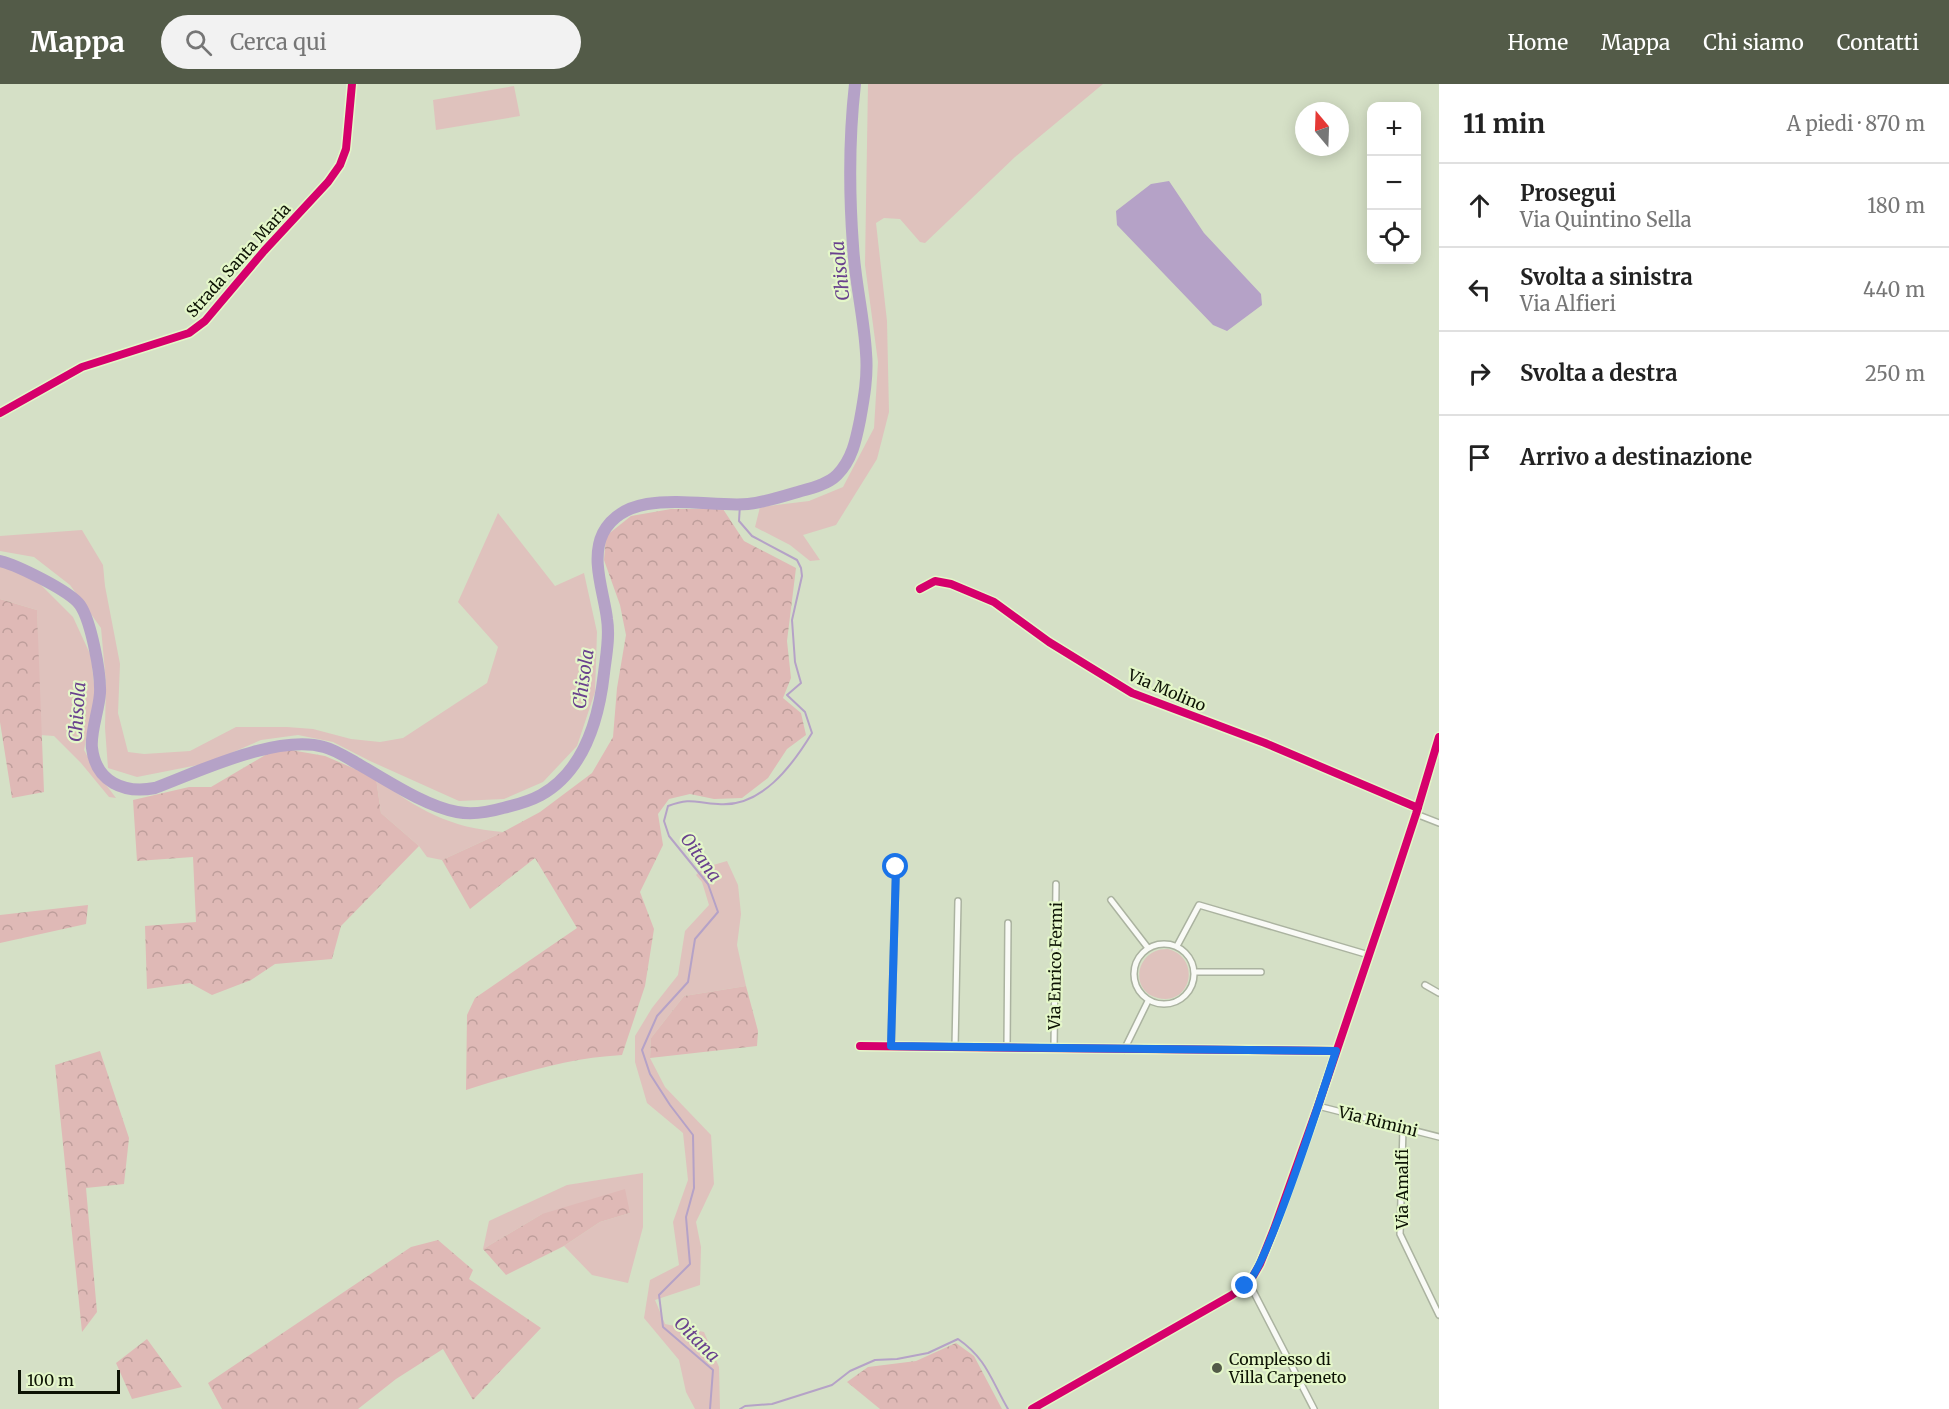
<!DOCTYPE html>
<html lang="it">
<head>
<meta charset="utf-8">
<style>
	body { margin:0; font-family:Merriweather,serif; background:#f2f2f2; color:#222 }
	.controls { position:absolute; right:18px; top:18px; display:grid; overflow:hidden; border-radius:12px; box-shadow:0 3px 15px #0003 }
	.controls button { width:54px; height:54px; display:grid; place-items:center; padding:0; border:0; border-bottom:2px solid #e0e0e0; background:#fff; color:#222; font:30px sans-serif }
	.compass { position:absolute; left:1295px; top:18px; width:54px; height:54px; border-radius:50%; background:#fff; box-shadow:0 3px 15px #0003; rotate:341deg }
	.scale { position:absolute; left:18px; bottom:15px; width:102px; box-sizing:border-box; padding-left:6px; border:3px solid #0d1304; border-top:0; font-size:16px; line-height:21px; white-space:nowrap; color:#0d1304; -webkit-text-stroke:4px #e4f7c9; paint-order:stroke }
	.stop { position:absolute; width:18px; height:18px; margin:-14px; border:4px solid #1a73e8; border-radius:50%; background:#fff }
	.stop.end { background:#1a73e8; border-color:#fff; box-shadow:0 2px 6px #0008 }
	.list { margin:0; padding:0; list-style:none }
	h2 { display:flex; justify-content:space-between; align-items:center; height:78px; margin:0; padding:0 24px; font-size:26px }
	h2 small { font-size:20px; font-weight:400; color:#767676 }
	.list li { display:grid; grid-template-columns:39px 1fr auto; gap:18px; align-items:center; box-sizing:border-box; height:84px; padding:0 24px; border-top:2px solid #e0e0e0 }
	.list b { display:block; font-size:22px; white-space:nowrap }
	.list p { margin:0; font-size:20px; white-space:nowrap; color:#767676 }
	.list em { font-size:20px; font-style:normal; color:#767676 }
	.icon { flex:none; width:33px; height:33px; fill:none; stroke:currentColor; stroke-width:2; stroke-linecap:round; stroke-linejoin:round }
	.map { position:relative; flex:none; width:1439px; height:1325px; overflow:hidden }
	header { display:flex; align-items:center; gap:36px; box-sizing:border-box; height:84px; padding:0 30px; background:#535b48; color:#fff }
	header strong { font-size:28px }
	nav { display:flex; gap:33px; margin-inline-start:auto; font-size:21px }
	.search { width:420px; height:54px; background:#f2f2f2; display:flex; align-items:center; gap:15px; box-sizing:border-box; padding:0 21px; border-radius:33px; color:#767676; font-size:22px }
	main { display:flex }
	aside { flex:1; background:#fff }
	.map>svg:first-child { display:block }
	.grass { fill:#dfc2bd }
	.forest { fill:url(#forest-crowns) }
	.water { fill:#b5a2c7 }
	.lines { fill:none; stroke-linecap:round; stroke-linejoin:round }
	.stream { stroke:#b5a2c7; stroke-width:2 }
	.river { stroke:#b5a2c7; stroke-width:12 }
	.street-casing { stroke:#abb3a0; stroke-width:8 }
	.secondary-casing { stroke:#abb3a0; stroke-width:10 }
	.street { stroke:#f9faf6; stroke-width:5 }
	.secondary { stroke:#f9faf6; stroke-width:8 }
	.cycleway-casing { stroke:#e4f7c9; stroke-width:11 }
	.cycleway { stroke:#d6006c; stroke-width:8 }
	.route { stroke:#1a73e8; stroke-width:8 }
	.poi-dot { fill:#535b48; stroke:#e4f7c9; stroke-width:2 }
	.labels { text-anchor:middle; dominant-baseline:central; stroke-width:4.5; stroke-linejoin:round; paint-order:stroke }
	.street-label { font-size:16px; fill:#0d1304; stroke:#e4f7c9 }
	.poi-label { font-size:16px; fill:#0d1304; stroke:#e4f7c9; text-anchor:start }
	.water-label { font-size:18px; font-style:italic; fill:#69418e; stroke:#e4f7c9 }
</style>
</head>
<body>
<header>
<strong>Mappa</strong>
<div class="search"><svg class="icon" aria-label="search" viewBox="0 0 24 24"><circle cx="10" cy="10" r="6"/><path d="M15 15l6 6"/></svg>Cerca qui</div>
<nav><a>Home</a><a>Mappa</a><a>Chi siamo</a><a>Contatti</a></nav>
</header>
<main>
<div class="map">
<svg width="1439" height="1325" viewBox="0 0 1439 1325">
	<defs>
		<pattern id="forest-crowns" width="20" height="18" patternUnits="userSpaceOnUse" patternTransform="scale(1.5)"><rect width="20" height="18" fill="#dfb9b6"/><path d="M2 6a3 3 0 1 1 6 0M12 15a3 3 0 1 1 6 0" fill="none" stroke="#be9e9b"/></pattern>
	</defs>
	<rect width="100%" height="100%" fill="#d5e0c6"/>
	<path class="grass" d="M 868,0 L 1103,0 L 1015,73 L 925,159 L 920,158 L 900,135 L 884,134 L 876,139 L 887,237 L 889,328 L 877,375 L 836,441 L 803,451 L 820,476 L 810,477 L 790,461 L 755,443 L 760,423 L 809,417 L 843,403 L 874,344 L 878,278 L 865,181 Z
		M 514,2 L 520,32 L 436,46 L 433,16 Z
		M 498,429 L 555,502 L 584,489 L 597,548 L 595,608 L 577,662 L 543,698 L 504,715 L 459,717 L 370,677 L 333,658 L 298,651 L 261,656 L 208,679 L 137,693 L 108,684 L 105,644 L 106,599 L 101,544 L 70,501 L 34,473 L 0,467 L 0,452 L 82,446 L 103,481 L 105,502 L 120,580 L 118,629 L 128,668 L 144,670 L 190,667 L 236,643 L 287,643 L 313,645 L 351,655 L 380,658 L 403,654 L 487,599 L 498,563 L 458,518 Z
		M 0,482 L 37,497 L 73,533 L 91,572 L 95,609 L 84,666 L 95,686 L 116,714 L 109,713 L 81,679 L 54,652 L 40,651 L 37,526 L 0,515 Z
		M 376,694 C 418,726 450,744 503,748 L 442,776 L 427,773 L 419,762 L 381,729 Z
		M 727,777 L 738,801 L 741,830 L 737,861 L 746,902 L 684,912 L 651,954 L 650,974 L 665,1003 L 711,1051 L 714,1100 L 696,1138 L 701,1163 L 700,1201 L 655,1216 L 665,1240 L 704,1248 L 719,1283 L 720,1325 L 695,1325 L 686,1308 L 679,1276 L 644,1234 L 650,1196 L 679,1181 L 673,1138 L 688,1096 L 683,1049 L 647,1019 L 635,978 L 635,952 L 652,924 L 678,891 L 685,847 L 709,821 L 702,798 L 696,791 L 703,784 Z
		M 1168,865 C 1202,874 1191,922 1158,914 C 1128,907 1136,864 1168,865 Z
		M 643,1089 L 643,1143 L 628,1199 L 592,1191 L 564,1162 L 600,1138 L 630,1129 L 542,1130 L 483,1165 L 489,1137 L 567,1101 Z"/>
	<path class="forest" d="M 671,425 L 723,425 L 744,457 L 796,484 L 787,557 L 791,594 L 783,614 L 801,629 L 806,651 L 787,665 L 768,694 L 742,714 L 714,715 L 690,710 L 669,715 L 658,730 L 663,761 L 640,808 L 654,845 L 645,902 L 622,971 C 567,974 518,990 466,1006 L 467,931 L 475,914 L 577,844 L 535,774 L 470,825 L 442,776 L 503,748 L 540,728 L 592,689 L 613,653 L 617,604 L 626,551 L 620,521 L 604,476 L 606,452 L 631,432 Z
		M 0,515 L 37,526 L 44,708 L 12,714 L 0,638 Z
		M 285,665 L 325,672 L 376,694 L 381,729 L 419,762 L 341,842 L 332,875 L 275,880 L 251,896 L 212,911 L 190,899 L 147,905 L 145,842 L 196,838 L 193,773 L 137,777 L 133,716 L 189,703 L 211,703 L 267,670 Z
		M 88,821 L 86,840 L 0,859 L 0,831 Z
		M 746,902 L 758,947 L 757,962 L 650,974 L 651,954 L 684,912 Z
		M 100,967 L 129,1054 L 124,1100 L 86,1104 L 97,1228 L 82,1248 L 55,981 Z
		M 625,1105 L 630,1129 L 600,1138 L 564,1162 L 506,1191 L 483,1165 L 542,1130 Z
		M 438,1156 L 473,1186 L 469,1195 L 541,1244 L 473,1316 L 443,1265 L 396,1295 L 358,1325 L 222,1325 L 208,1299 L 411,1163 Z
		M 147,1255 L 182,1303 L 132,1315 L 116,1279 Z
		M 956,1259 L 974,1272 L 1002,1325 L 880,1325 L 847,1298 L 868,1283 L 916,1277 Z"/>
	<path class="water" d="M 1169,97 L 1204,149 L 1261,210 L 1262,221 L 1227,247 L 1213,241 L 1117,141 L 1116,127 L 1151,100 Z"/>
	<g class="lines">
		<path class="stream" d="M 710,1325 L 713,1286 L 663,1243 L 659,1211 L 690,1180 L 686,1133 L 694,1104 L 693,1051 L 670,1021 L 650,990 L 642,966 L 657,932 L 688,898 L 695,855 L 718,828 L 708,800 L 669,752 L 664,737 L 668,722 C 692,713 695,719 718,720 C 761,724 792,682 812,649 L 805,628 L 787,611 L 801,599 L 795,578 L 792,536 L 802,492 L 801,484 L 797,476 L 752,452 L 739,437 L 740,420
			M 740,1325 L 745,1322 L 772,1320 L 832,1301 L 850,1287 L 875,1276 L 897,1275 L 928,1269 L 958,1255 C 987,1275 991,1296 1008,1325"/>
		<path class="river" d="M 0,477 C 17,481 70,507 80,521 C 91,537 101,589 100,609 C 99,626 90,649 92,664 C 96,698 124,710 155,704 C 200,687 277,650 324,663 C 336,666 349,675 360,681 C 388,697 425,722 457,728 C 472,731 489,728 503,724 C 516,721 530,717 541,711 C 584,687 599,634 604,589 C 606,572 610,553 607,535 C 604,509 590,475 603,449 C 628,401 705,424 748,420 C 766,418 784,412 801,407 C 813,404 828,400 837,391 C 852,376 856,356 860,336 C 864,314 868,292 866,269 C 864,233 855,198 853,162 C 849,108 849,53 855,0"/>
		<g class="street-casing">
			<path id="street" d="M 0,329 L 82,283 L 189,249 L 205,237 L 264,167 L 328,98 L 340,81 L 346,65 L 352,0
				M 920,505 L 935,497 L 951,500 L 994,518 L 1049,558 L 1132,609 L 1265,659 L 1418,724
				M 1416,730 L 1439,739
				M 1111,816 L 1148,864
				M1134 890a30 30 0 1 1 60 0a30 30 0 1 1-60 0Z
				M 1177,862 L 1199,821 L 1369,871
				M 1194,888 L 1261,888
				M 1425,901 L 1439,909
				M 860,962 L 1336,967
				M 891,962 L 896,783
				M 955,963 L 958,817
				M 1007,964 L 1008,839
				M 1054,965 L 1056,800
				M 1124,966 L 1148,917
				M 1318,1022 L 1439,1053
				M 1403,1044 L 1400,1150 L 1439,1231
				M 1249,1199 L 1314,1325"/>
		</g>
		<g class="secondary-casing">
			<path id="secondary" d="M 1032,1325 L 1232,1211 L 1249,1199 L 1260,1180 L 1274,1145 L 1318,1022 L 1391,806 L 1416,730 L 1439,653"/>
		</g>
		<use href="#street" class="street"/>
		<use href="#secondary" class="secondary"/>
		<g class="cycleway-casing">
			<path id="cycleway" d="M 0,329 L 82,283 L 189,249 L 205,237 L 264,167 L 328,98 L 340,81 L 346,65 L 352,0
				M 920,505 L 935,497 L 951,500 L 994,518 L 1049,558 L 1132,609 L 1265,659 L 1418,724
				M 860,962 L 1336,967
				M 1032,1325 L 1232,1211 L 1249,1199 L 1260,1180 L 1274,1145 L 1318,1022 L 1391,806 L 1416,730 L 1439,653"/>
		</g>
		<use href="#cycleway" class="cycleway"/>
	</g>
	<g class="lines">
		<path class="route" d="M 896,783 L 891,962 L 1336,967 C 1325,1001 1266,1188 1245,1202"/>
	</g>
	<circle class="poi-dot" cx="1217" cy="1284" r="6"/>
	<g class="labels">
		<g class="street-label">
			<text transform="translate(238 176) rotate(-48)">Strada Santa Maria</text>
			<text transform="translate(1167 606) rotate(23)">Via Molino</text>
			<text transform="translate(1055 882) rotate(-89)">Via Enrico Fermi</text>
			<text transform="translate(1378 1037) rotate(14)">Via Rimini</text>
			<text transform="translate(1402 1105) rotate(-90)">Via Amalfi</text>
		</g>
		<g class="poi-label">
			<text x="1229" y="1275">Complesso di<tspan x="1229" dy="18">Villa Carpeneto</tspan></text>
		</g>
		<g class="water-label">
			<text transform="translate(840 187) rotate(-96)">Chisola</text>
			<text transform="translate(583 595) rotate(-82)">Chisola</text>
			<text transform="translate(77 628) rotate(-86)">Chisola</text>
			<text transform="translate(701 773) rotate(54)">Oitana</text>
			<text transform="translate(697 1255) rotate(45)">Oitana</text>
		</g>
	</g>
</svg>
<div class="controls">
<button>+</button>
<button>−</button>
<button><svg class="icon" aria-label="locate" viewBox="0 0 24 24"><circle cx="12" cy="12" r="6"/><path d="M12 2v4M12 18v4M2 12h4M18 12h4"/></svg></button>
</div>
<svg class="compass" viewBox="-18 -18 36 36"><path d="M0-13l5 13h-10z" fill="#e53935"/><path d="M0 13l5-13h-10z" fill="#767676"/></svg>
<div class="scale">100 m</div>
<div class="stop" style="left:896px;top:783px"></div>
<div class="stop end" style="left:1245px;top:1202px"></div>
</div>
<aside>
<h2>11 min<small>A piedi · 870 m</small></h2>
<ul class="list">
<li><svg class="icon" aria-label="ahead" viewBox="0 0 24 24"><path d="M12 20V5M6 11l6-6 6 6"/></svg><div><b>Prosegui</b><p>Via Quintino Sella</p></div><em>180 m</em></li>
<li><svg class="icon" aria-label="left" viewBox="0 0 24 24"><path d="M17 20v-9H6M10 6l-5 5 5 5"/></svg><div><b>Svolta a sinistra</b><p>Via Alfieri</p></div><em>440 m</em></li>
<li><svg class="icon" aria-label="right" viewBox="0 0 24 24"><path d="M7 20v-9h11M14 6l5 5-5 5"/></svg><div><b>Svolta a destra</b></div><em>250 m</em></li>
<li><svg class="icon" aria-label="arrive" viewBox="0 0 24 24"><path d="M6 21V4h12l-3 4 3 4H6"/></svg><div><b>Arrivo a destinazione</b></div></li>
</ul>
</aside>
</main>
</body>
</html>
